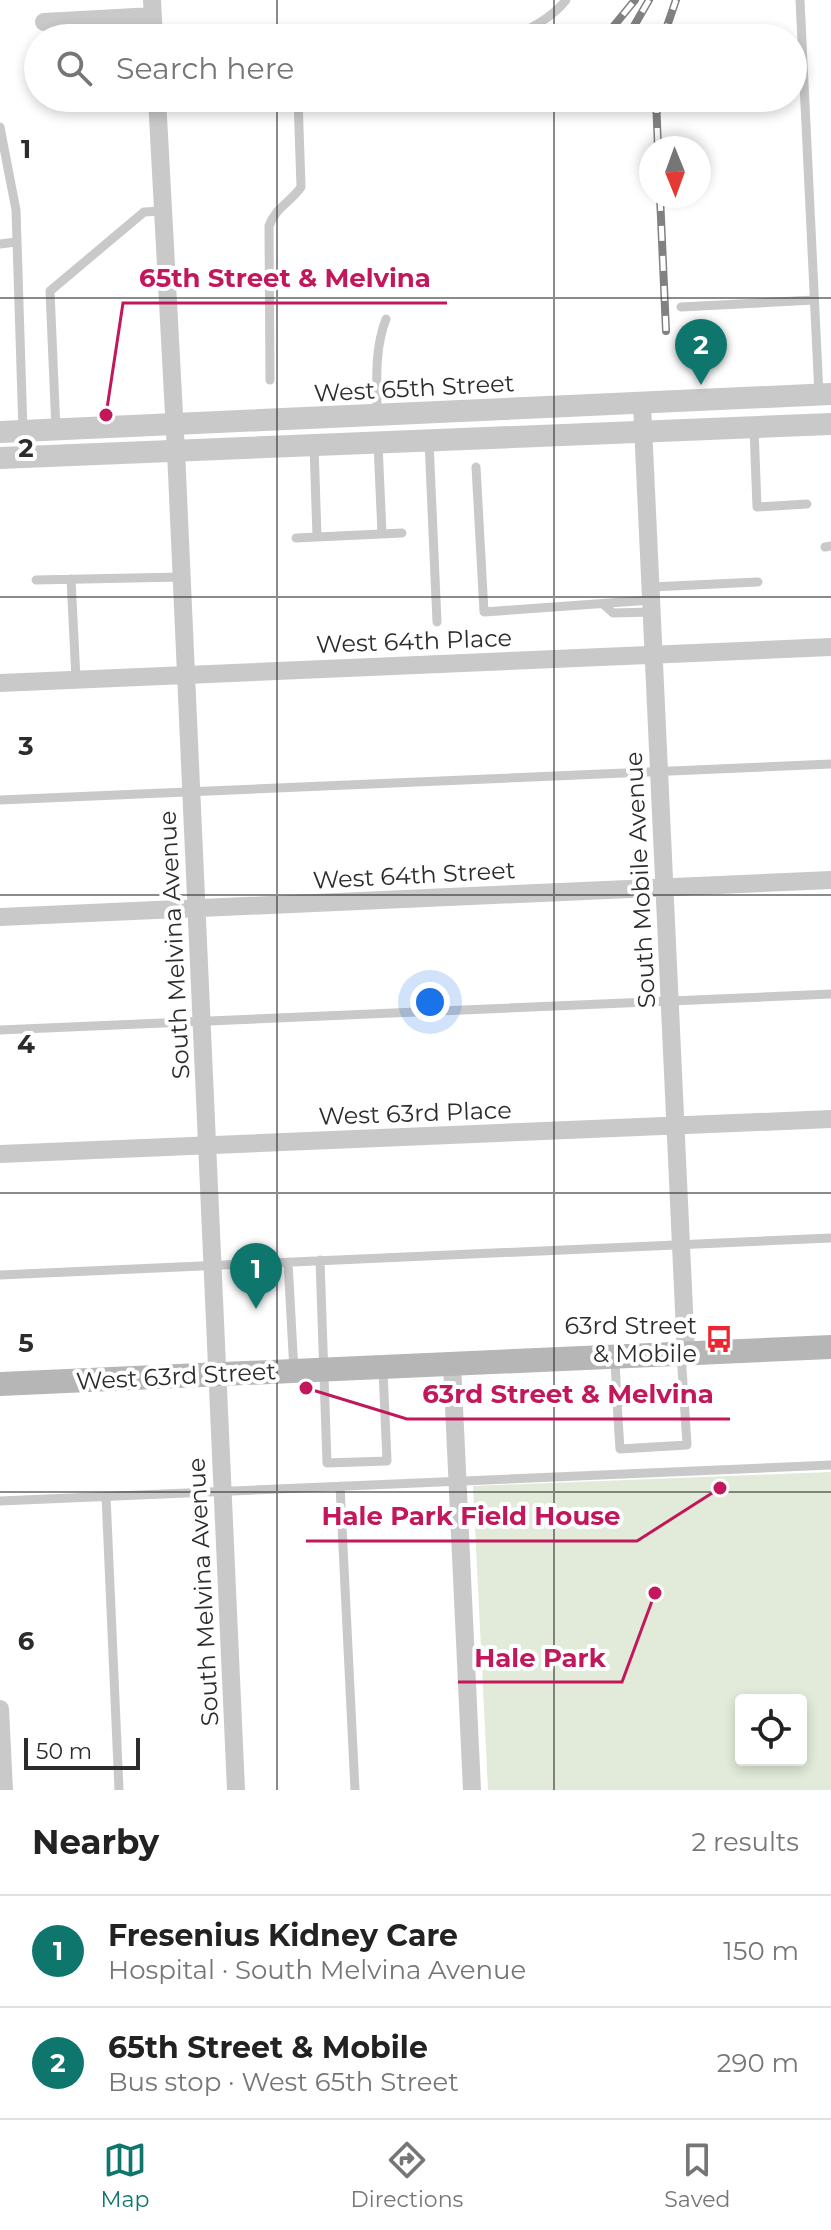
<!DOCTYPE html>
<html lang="en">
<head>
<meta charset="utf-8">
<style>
	body { margin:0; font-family:Montserrat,sans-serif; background:#f2f2f2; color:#222 }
	.controls { position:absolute; right:24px; bottom:24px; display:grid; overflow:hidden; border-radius:8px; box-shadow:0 4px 12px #0003 }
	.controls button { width:72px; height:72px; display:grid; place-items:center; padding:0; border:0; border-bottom:2px solid #e0e0e0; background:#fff; color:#222; font:40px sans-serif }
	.compass { position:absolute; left:639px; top:136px; width:72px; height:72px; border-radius:50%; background:#fff; box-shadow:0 4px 12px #0003; rotate:179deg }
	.scale { position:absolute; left:24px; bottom:20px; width:116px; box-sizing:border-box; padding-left:8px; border:4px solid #2c2c2c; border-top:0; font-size:22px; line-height:28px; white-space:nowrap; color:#2c2c2c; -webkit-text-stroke:6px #fff; paint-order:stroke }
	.you { position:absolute; left:430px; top:1002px; width:28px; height:28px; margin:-20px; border:6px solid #fff; border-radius:50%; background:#1a73e8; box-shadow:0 0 0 12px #1a73e833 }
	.badge { display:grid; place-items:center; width:52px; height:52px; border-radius:50%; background:#0f766e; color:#fff; font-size:26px; font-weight:700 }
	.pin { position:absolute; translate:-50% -66px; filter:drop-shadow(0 2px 4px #0008) }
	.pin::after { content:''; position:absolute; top:42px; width:28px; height:24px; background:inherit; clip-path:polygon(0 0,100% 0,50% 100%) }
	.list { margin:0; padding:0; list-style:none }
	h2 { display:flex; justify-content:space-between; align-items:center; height:104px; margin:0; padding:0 32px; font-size:34px }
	h2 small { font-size:26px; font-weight:400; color:#767676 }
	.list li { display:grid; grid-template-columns:52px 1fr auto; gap:24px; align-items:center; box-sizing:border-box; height:112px; padding:0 32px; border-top:2px solid #e0e0e0 }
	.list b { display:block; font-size:30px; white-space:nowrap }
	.list p { margin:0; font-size:26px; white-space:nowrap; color:#767676 }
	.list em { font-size:26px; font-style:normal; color:#767676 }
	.icon { flex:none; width:44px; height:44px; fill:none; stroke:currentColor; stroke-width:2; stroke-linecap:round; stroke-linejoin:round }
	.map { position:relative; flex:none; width:831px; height:1790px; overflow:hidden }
	.search { position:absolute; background:#fff; box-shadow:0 4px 12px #0003; left:24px; right:24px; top:24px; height:88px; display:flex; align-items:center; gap:20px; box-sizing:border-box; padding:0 28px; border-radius:44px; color:#767676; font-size:30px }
	.sheet { height:328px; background:#fff }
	nav { display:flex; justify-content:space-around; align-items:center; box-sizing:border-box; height:112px; border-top:2px solid #e0e0e0; background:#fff; font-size:22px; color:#767676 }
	nav a { display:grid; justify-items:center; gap:4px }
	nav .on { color:#0f766e }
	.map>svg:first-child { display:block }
	.green { fill:#e2ebd9; fill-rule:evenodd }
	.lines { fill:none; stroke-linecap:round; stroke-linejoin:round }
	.service { stroke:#c9c9c9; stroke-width:9 }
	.minor { stroke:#c9c9c9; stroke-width:18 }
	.tertiary { stroke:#c9c9c9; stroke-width:22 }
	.secondary { stroke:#b6b6b6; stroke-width:24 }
	.rail-casing { stroke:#818181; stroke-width:8 }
	.rail { stroke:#fff; stroke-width:5; stroke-dasharray:15; stroke-linecap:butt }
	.grid { fill:none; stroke:#2c2c2c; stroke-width:2; stroke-opacity:0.55 }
	.labels { text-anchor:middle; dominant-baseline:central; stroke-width:8; stroke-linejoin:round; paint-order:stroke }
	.street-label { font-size:24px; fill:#2c2c2c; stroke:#fff }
	.poi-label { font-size:24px; fill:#2c2c2c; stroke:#fff; text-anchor:end }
	.grid-label { font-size:26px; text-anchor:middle; font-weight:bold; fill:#2c2c2c; stroke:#fff; stroke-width:8; stroke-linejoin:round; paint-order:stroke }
	.leader { fill:none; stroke:#c2185b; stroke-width:3 }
	.callout-dot { fill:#c2185b; stroke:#fff; stroke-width:3 }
	.callout-label { font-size:26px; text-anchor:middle; font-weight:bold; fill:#c2185b; stroke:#fff; stroke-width:8; stroke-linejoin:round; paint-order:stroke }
</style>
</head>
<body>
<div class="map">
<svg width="831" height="1790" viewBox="0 0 831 1790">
	<rect width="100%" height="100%" fill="#fff"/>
	<path class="green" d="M 831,1472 L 831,1790 L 488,1790 L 473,1486 ZM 741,1700 L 801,1700 L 801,1760 L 741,1760 Z"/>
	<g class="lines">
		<path class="service" d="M 800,0 L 819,395
			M 511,38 C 531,28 552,18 566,0
			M 0,127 L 16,210 L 23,431
			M 0,244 L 16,242
			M 681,307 L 814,300
			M 270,380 L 269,226 C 275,208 291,202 301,187 L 298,98
			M 377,416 C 377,383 374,350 386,319
			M 754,428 L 757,507 L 807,504
			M 56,430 L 50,291 L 144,212 L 163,211
			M 429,441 L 437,622
			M 378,443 L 382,534
			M 314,445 L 317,537
			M 476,467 L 484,612 L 651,600
			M 296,538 L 402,533
			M 825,547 L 831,546
			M 71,579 L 76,679
			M 36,580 L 181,577
			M 651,587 L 758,582
			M 604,605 L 613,613 L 652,612
			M 0,800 L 831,764
			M 0,1030 L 831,994
			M 320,1260 L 327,1463 L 387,1461 L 383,1370
			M 288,1262 L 294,1371
			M 0,1275 L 831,1238
			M 615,1360 L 617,1402 L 684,1398 L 681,1354
			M 617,1402 L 620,1449 L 687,1445 L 684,1398
			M 340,1486 L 355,1790
			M 106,1496 L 119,1790
			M 0,1501 L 831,1465"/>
		<path class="minor" d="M 152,0 L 154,38
			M 44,22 L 153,16
			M 157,98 L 176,451 L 236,1790
			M 642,404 L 686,1353
			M 0,683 L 831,647
			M 0,917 L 831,880
			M 0,1154 L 831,1119
			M 452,1364 L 472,1790
			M 0,1709 L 4,1790"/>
		<path class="tertiary" d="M 0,432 L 831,394
			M 0,458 L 831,424"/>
		<path class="secondary" d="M 0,1384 L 831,1347"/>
		<g class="rail-casing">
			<path id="rail" d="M 604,38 L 635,0
				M 627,38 L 649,0
				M 663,38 L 676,0
				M 656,98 L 658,148
				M 660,196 L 666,331"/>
		</g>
		<use href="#rail" class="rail"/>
	</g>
	<path class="grid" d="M 277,0 L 277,38M 554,0 L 554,38M 277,98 L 277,1790M 554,98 L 554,1790M 0,298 L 831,298M 0,597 L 831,597M 0,895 L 831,895M 0,1193 L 831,1193M 0,1492 L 831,1492"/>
	<defs>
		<g id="bus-bare" transform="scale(2.16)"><path d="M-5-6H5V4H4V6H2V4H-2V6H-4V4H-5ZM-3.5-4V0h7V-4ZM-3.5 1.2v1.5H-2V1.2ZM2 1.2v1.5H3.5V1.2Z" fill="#ed2530" stroke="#fff" stroke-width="2.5" paint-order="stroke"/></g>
	</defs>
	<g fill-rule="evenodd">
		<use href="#bus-bare" x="719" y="1339"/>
	</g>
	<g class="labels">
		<g class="street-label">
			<text transform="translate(414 388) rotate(-3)">West 65th Street</text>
			<text transform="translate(414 641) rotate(-2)">West 64th Place</text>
			<text transform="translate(414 875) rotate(-3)">West 64th Street</text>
			<text transform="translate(640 880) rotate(-93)">South Mobile Avenue</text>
			<text transform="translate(174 945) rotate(-93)">South Melvina Avenue</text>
			<text transform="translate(415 1113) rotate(-2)">West 63rd Place</text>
			<text transform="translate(176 1376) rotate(-3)">West 63rd Street</text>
			<text transform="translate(203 1592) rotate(-93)">South Melvina Avenue</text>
		</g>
		<g class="poi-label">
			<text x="697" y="1325">63rd Street<tspan x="697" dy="28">&amp; Mobile</tspan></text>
		</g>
	</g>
	<g class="grid-label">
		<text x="26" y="158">1</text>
		<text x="26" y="457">2</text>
		<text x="26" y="755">3</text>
		<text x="26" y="1053">4</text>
		<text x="26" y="1352">5</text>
		<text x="26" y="1650">6</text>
	</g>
	<path class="leader" d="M106 415L123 303H447M306 1388L407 1419H730M720 1488L637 1541H306M655 1593L622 1682H458"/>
	<g class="callout-dot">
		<circle cx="106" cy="415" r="8"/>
		<circle cx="306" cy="1388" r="8"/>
		<circle cx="720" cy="1488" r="8"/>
		<circle cx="655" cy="1593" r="8"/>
	</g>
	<g class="callout-label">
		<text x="285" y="287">65th Street &amp; Melvina</text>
		<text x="568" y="1403">63rd Street &amp; Melvina</text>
		<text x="471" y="1525">Hale Park Field House</text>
		<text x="540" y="1667">Hale Park</text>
	</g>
</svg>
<div class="controls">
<button><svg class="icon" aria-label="locate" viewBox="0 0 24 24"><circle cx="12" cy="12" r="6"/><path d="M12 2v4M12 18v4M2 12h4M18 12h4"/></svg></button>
</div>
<svg class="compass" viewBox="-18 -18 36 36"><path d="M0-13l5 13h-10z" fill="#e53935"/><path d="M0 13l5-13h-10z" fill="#767676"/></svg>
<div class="scale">50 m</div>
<div class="you"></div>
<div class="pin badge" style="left:256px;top:1309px">1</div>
<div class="pin badge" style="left:701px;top:385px">2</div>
<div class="search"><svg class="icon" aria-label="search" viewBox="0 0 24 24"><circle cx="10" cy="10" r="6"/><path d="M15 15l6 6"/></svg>Search here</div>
</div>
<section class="sheet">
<h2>Nearby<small>2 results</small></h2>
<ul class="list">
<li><span class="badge">1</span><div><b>Fresenius Kidney Care</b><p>Hospital · South Melvina Avenue</p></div><em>150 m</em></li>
<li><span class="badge">2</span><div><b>65th Street &amp; Mobile</b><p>Bus stop · West 65th Street</p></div><em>290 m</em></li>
</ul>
</section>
<nav>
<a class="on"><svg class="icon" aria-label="map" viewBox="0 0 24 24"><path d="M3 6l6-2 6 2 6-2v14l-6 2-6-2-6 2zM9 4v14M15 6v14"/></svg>Map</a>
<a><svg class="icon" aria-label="directions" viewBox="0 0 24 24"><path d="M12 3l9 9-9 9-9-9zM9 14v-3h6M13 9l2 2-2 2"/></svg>Directions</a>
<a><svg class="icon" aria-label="saved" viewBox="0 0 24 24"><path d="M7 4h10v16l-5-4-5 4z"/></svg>Saved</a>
</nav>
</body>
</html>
